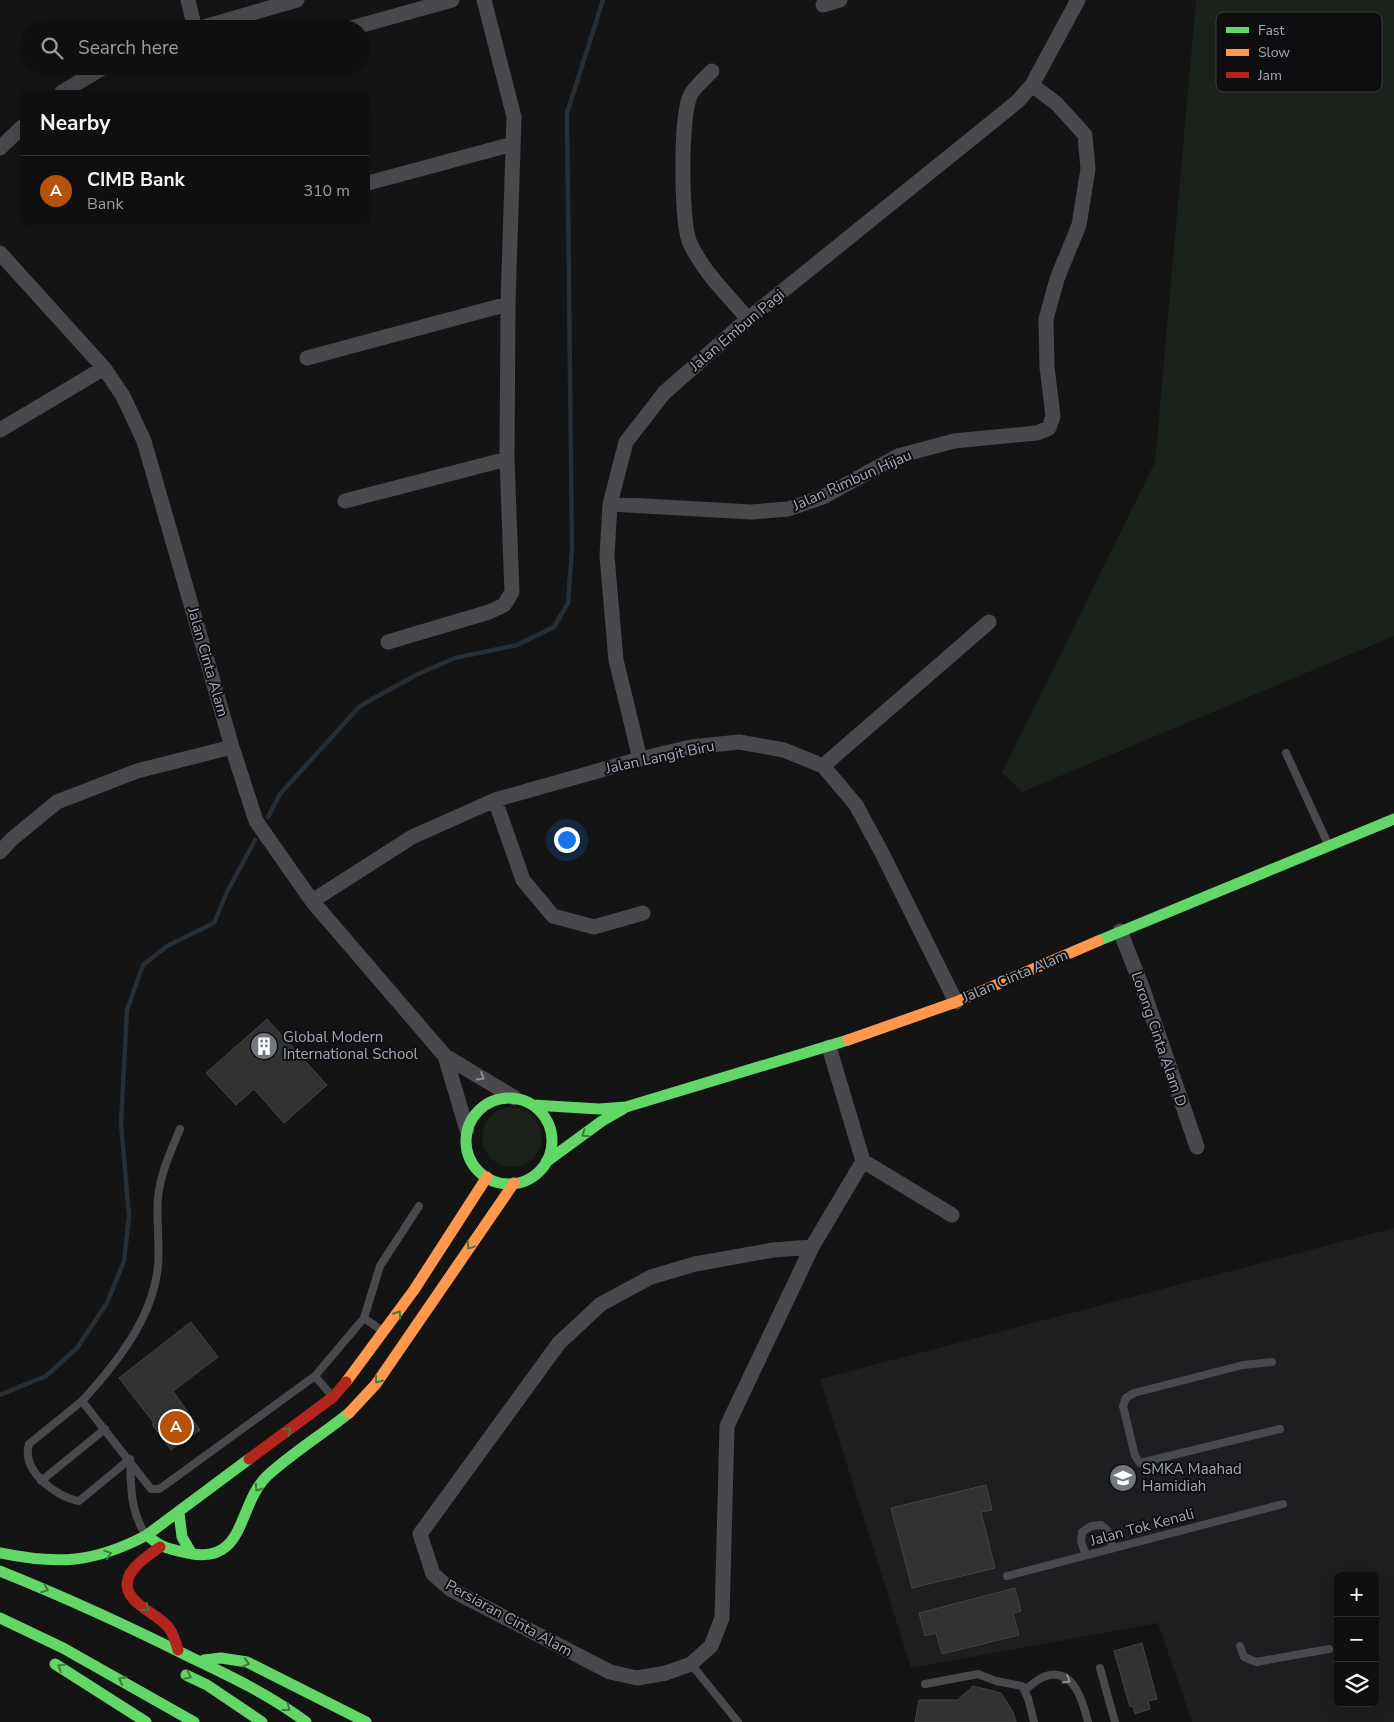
<!DOCTYPE html>
<html lang="en">
<head>
<meta charset="utf-8">
<style>
	body { margin:0; font-family:"Nunito Sans",sans-serif; background:#181818; color:#f1f3f6 }
	.controls { position:absolute; right:15px; bottom:15px; display:grid; overflow:hidden; border-radius:8px; box-shadow:0 5px 20px #0002 }
	.controls button { width:45px; height:45px; display:grid; place-items:center; padding:0; border:0; border-bottom:1px solid #2f2f2f; background:#0f0f0f; color:#f1f3f6; font:25px sans-serif }
	.you { position:absolute; left:566px; top:839px; width:18px; height:18px; margin:-12px; border:4px solid #fff; border-radius:50%; background:#1a73e8; box-shadow:0 0 0 8px #1a73e833 }
	.badge { display:grid; place-items:center; width:32px; height:32px; border-radius:50%; background:#b45309; color:#fff; font-size:16px; font-weight:700 }
	.pin { position:absolute; translate:-50% -50%; border:2px solid #fff; box-shadow:0 1px 5px #0006 }
	.list { margin:0; padding:0; list-style:none }
	h2 { display:flex; justify-content:space-between; align-items:center; height:65px; margin:0; padding:0 20px; font-size:21px }
	h2 small { font-size:16px; font-weight:400; color:#9b9c9e }
	.list li { display:grid; grid-template-columns:32px 1fr auto; gap:15px; align-items:center; box-sizing:border-box; height:70px; padding:0 20px; border-top:1px solid #2f2f2f }
	.list b { display:block; font-size:19px; white-space:nowrap }
	.list p { margin:0; font-size:16px; white-space:nowrap; color:#9b9c9e }
	.list em { font-size:16px; font-style:normal; color:#9b9c9e }
	.icon { flex:none; width:28px; height:28px; fill:none; stroke:currentColor; stroke-width:2; stroke-linecap:round; stroke-linejoin:round }
	.map { position:relative; flex:none; width:1394px; height:1722px; overflow:hidden }
	.search { position:absolute; background:#0f0f0f; box-shadow:0 5px 20px #0002; left:20px; top:20px; width:350px; height:55px; display:flex; align-items:center; gap:12px; box-sizing:border-box; padding:0 18px; border-radius:28px; color:#9b9c9e; font-size:19px }
	.panel { position:absolute; background:#0f0f0f; box-shadow:0 5px 20px #0002; left:20px; top:90px; width:350px; height:135px; border-radius:8px }
	.map>svg:first-child { display:block }
	.built { fill:#1e1e20; fill-rule:evenodd }
	.green { fill:#1a211b }
	.lines { fill:none; stroke-linecap:round; stroke-linejoin:round }
	.stream { stroke:#272f36; stroke-width:4.5 }
	.building { fill:#323233; stroke:#424448 }
	.lane { stroke:#48494d; stroke-width:8 }
	.street { stroke:#48494d; stroke-width:15 }
	.fast { stroke:#63d668; stroke-width:11 }
	.slow { stroke:#ff974d; stroke-width:11 }
	.jam { stroke:#b3261e; stroke-width:11 }
	.oneway { stroke:#888d96 }
	.oneway2 { stroke:#3d7c40 }
	.labels { text-anchor:middle; dominant-baseline:central; stroke-width:4; stroke-linejoin:round; paint-order:stroke }
	.street-label { font-size:15px; fill:#a4aab6; stroke:#0e0e10 }
	.poi-label { font-size:15px; fill:#a4aab6; stroke:#0e0e10; text-anchor:start }
	.key { fill:#0e0e10; stroke:#3b3d42; stroke-width:1 }
	.key-label { font-size:14px; fill:#a4aab6 }
</style>
</head>
<body>
<div class="map">
<svg width="1394" height="1722" viewBox="0 0 1394 1722">
	<rect width="100%" height="100%" fill="#141414"/>
	<path class="built" d="M 1394,1228 L 1394,1722 L 1192,1722 L 1158,1623 L 911,1668 L 820,1379 ZM 1338,1576 L 1375,1576 L 1375,1703 L 1338,1703 Z"/>
	<path class="green" d="M 1196,0 L 1394,0 L 1394,636 L 1022,792 L 1002,773 L 1155,462 Z
		M482 1137a30 30 0 1 1 60 0a30 30 0 1 1-60 0Z"/>
	<g class="lines">
		<path class="stream" d="M 268,817 L 280,794 L 360,706 L 418,674 L 455,658 L 517,645 L 554,627 L 568,603 L 572,549 L 567,113 L 603,0
			M 0,1395 L 46,1376 L 77,1348 L 107,1303 L 124,1261 L 129,1216 L 121,1123 L 127,1010 L 143,965 L 167,946 L 214,923 L 227,892 L 255,840"/>
	</g>
	<path class="building" d="M 267,1019 L 327,1085 L 284,1123 L 254,1089 L 236,1105 L 206,1073 Z
		M 191,1322 L 218,1357 L 173,1391 L 200,1430 L 171,1450 L 152,1424 L 154,1423 L 119,1378 Z
		M 986,1485 L 992,1510 L 981,1512 L 995,1568 L 912,1588 L 891,1508 Z
		M 1015,1588 L 1021,1611 L 1013,1613 L 1019,1635 L 942,1654 L 936,1633 L 925,1636 L 919,1613 Z
		M 1142,1643 L 1157,1699 L 1148,1701 L 1150,1709 L 1135,1714 L 1133,1706 L 1130,1707 L 1114,1651 Z
		M 973,1686 L 1001,1693 L 1013,1712 L 1016,1722 L 915,1722 L 919,1700 L 958,1700 Z"/>
	<g class="lines">
		<path class="lane" d="M 1286,753 L 1328,844
			M 180,1129 C 171,1151 160,1174 158,1198 C 156,1220 160,1244 158,1266 C 153,1318 116,1364 82,1401 L 151,1489 L 159,1489 L 165,1485 L 315,1376 L 364,1318 L 384,1332
			M 364,1318 L 380,1266 L 419,1206
			M 1272,1362 L 1243,1365 L 1134,1393 L 1126,1398 L 1123,1406 L 1135,1456 L 1140,1463 L 1280,1429
			M 315,1376 L 331,1395
			M 82,1401 L 29,1444 C 21,1471 56,1497 79,1501 L 130,1459
			M 130,1459 C 131,1485 130,1509 144,1532
			M 41,1481 L 105,1429
			M 1086,1555 L 1081,1542 L 1082,1532 L 1091,1526 L 1101,1525 L 1107,1530 L 1113,1548
			M 1007,1576 L 1283,1504
			M 1240,1646 L 1244,1657 L 1256,1662 L 1329,1649
			M 691,1664 L 738,1722
			M 1100,1668 L 1115,1722
			M 925,1684 L 978,1674 L 996,1681 L 1022,1686 L 1028,1698 L 1034,1722
			M 1024,1690 C 1030,1686 1037,1680 1043,1677 C 1073,1665 1083,1701 1088,1722"/>
		<path class="street" d="M 188,0 L 195,29
			M 823,5 L 840,0
			M 197,29 L 297,0
			M 348,29 L 452,0
			M 712,71 C 705,78 696,86 691,94 C 680,113 681,219 689,241 C 702,271 727,294 748,319
			M 62,92 L 106,66
			M 0,148 L 22,127
			M 368,183 L 513,144
			M 0,253 L 104,368 L 123,396 L 144,441 L 232,747 L 256,821 L 312,901 L 445,1056 L 515,1098
			M 307,358 L 508,304
			M 0,430 L 104,368
			M 345,501 L 507,459
			M 610,504 L 751,512 L 788,509 L 823,497 L 898,456 L 954,441 L 1037,433 L 1049,428 L 1053,416 L 1047,367 L 1046,319 L 1057,279 L 1079,225 L 1088,169 L 1085,135 L 1057,104 L 1032,85
			M 388,642 L 489,612 L 504,605 L 512,592 L 507,459 L 508,304 L 514,117 L 484,0
			M 640,759 L 616,660 L 607,556 L 610,504 L 626,442 L 664,393 L 748,319 L 1018,101 L 1032,85 L 1078,0
			M 823,766 L 989,622
			M 495,800 L 523,880 L 553,916 L 594,927 L 643,913
			M 0,852 L 12,839 L 57,802 L 137,771 L 232,747
			M 312,901 L 412,837 L 495,800 L 640,759 L 691,747 L 739,742 L 784,750 L 823,766 L 856,805 L 882,853 L 956,1002
			M 1120,931 L 1141,984 L 1197,1147
			M 445,1056 L 467,1130
			M 863,1161 L 952,1215
			M 812,1247 L 773,1250 L 695,1264 L 651,1277 L 601,1304 L 559,1343 L 420,1534 L 433,1574 L 450,1589 L 610,1672 L 637,1678 L 666,1673 L 691,1664 L 711,1646 L 722,1618 L 727,1426 L 812,1247 L 863,1161 L 829,1047"/>
		<path class="fast" d="M 1098,941 L 1394,819
			M466 1141a43 43 0 1 1 86 0a43 43 0 1 1-86 0Z
			M 533,1105 L 599,1109 L 626,1107 L 848,1040
			M 546,1162 L 602,1121 L 623,1109
			M 249,1459 L 147,1535 C 161,1548 169,1549 188,1553 C 246,1566 237,1505 267,1476 C 292,1453 323,1434 349,1413
			M 179,1513 L 182,1537 L 192,1554
			M 0,1553 C 58,1565 94,1563 147,1535
			M 0,1571 C 65,1597 128,1626 190,1657 C 230,1676 270,1695 306,1722
			M 0,1618 L 63,1648 L 194,1722
			M 204,1660 L 221,1658 L 247,1662 L 366,1722
			M 55,1664 L 146,1722
			M 186,1675 L 207,1685 L 262,1722"/>
		<path class="slow" d="M 848,1040 L 956,1002 L 1098,941
			M 346,1382 L 414,1290 L 487,1177
			M 349,1413 L 376,1384 L 514,1183"/>
		<path class="jam" d="M 249,1459 L 333,1397 L 346,1382
			M 160,1547 C 138,1562 110,1582 141,1606 C 150,1613 162,1619 169,1628 C 174,1635 176,1643 178,1650"/>
	</g>
	<defs><path id="oneway-chevron" d="M-2-3.5L2.5 0L-2 3.5" fill="none" stroke-width="1.6" stroke-linecap="round" stroke-linejoin="round" transform="scale(1.25)"/></defs>
	<g class="oneway">
		<use href="#oneway-chevron" transform="translate(481 1077) rotate(32)"/>
		<use href="#oneway-chevron" transform="translate(1067 1680) rotate(31)"/>
	</g>
	<g class="oneway2">
		<use href="#oneway-chevron" transform="translate(585 1134) rotate(145)"/>
		<use href="#oneway-chevron" transform="translate(470 1246) rotate(124)"/>
		<use href="#oneway-chevron" transform="translate(398 1314) rotate(-57)"/>
		<use href="#oneway-chevron" transform="translate(378 1380) rotate(126)"/>
		<use href="#oneway-chevron" transform="translate(288 1431) rotate(-37)"/>
		<use href="#oneway-chevron" transform="translate(258 1488) rotate(125)"/>
		<use href="#oneway-chevron" transform="translate(108 1554) rotate(-18)"/>
		<use href="#oneway-chevron" transform="translate(45 1589) rotate(21)"/>
		<use href="#oneway-chevron" transform="translate(146 1608) rotate(37)"/>
		<use href="#oneway-chevron" transform="translate(246 1663) rotate(15)"/>
		<use href="#oneway-chevron" transform="translate(61 1667) rotate(-149)"/>
		<use href="#oneway-chevron" transform="translate(188 1676) rotate(27)"/>
		<use href="#oneway-chevron" transform="translate(122 1680) rotate(-152)"/>
		<use href="#oneway-chevron" transform="translate(287 1708) rotate(37)"/>
	</g>
	<defs>
		<g id="building-disc" transform="scale(1.4375)"><circle r="9.5" fill="#72767d" stroke="#0e0e10"/><path d="M-4-6H4V6H1V3H-1V6H-4ZM-2.5-4.3h1.7v1.8h-1.7ZM.8-4.3h1.7v1.8H.8ZM-2.5-1h1.7V.8h-1.7ZM.8-1h1.7V.8H.8Z" fill="#fff"/></g>
		<g id="school-disc" transform="scale(1.4375)"><circle r="9.5" fill="#72767d" stroke="#0e0e10"/><path d="M0-5L7-2L0 1L-7-2ZM-4 1L0 2.5L4 1V4Q0 6-4 4Z" fill="#fff"/></g>
	</defs>
	<g fill-rule="evenodd">
		<use href="#building-disc" x="264" y="1046"/>
		<use href="#school-disc" x="1123" y="1478"/>
	</g>
	<g class="labels">
		<g class="street-label">
			<text transform="translate(737 330) rotate(-40)">Jalan Embun Pagi</text>
			<text transform="translate(852 480) rotate(-24)">Jalan Rimbun Hijau</text>
			<text transform="translate(208 662) rotate(74)">Jalan Cinta Alam</text>
			<text transform="translate(660 757) rotate(-12)">Jalan Langit Biru</text>
			<text transform="translate(1015 976) rotate(-23)">Jalan Cinta Alam</text>
			<text transform="translate(1159 1039) rotate(71)">Lorong Cinta Alam D</text>
			<text transform="translate(1142 1527) rotate(-15)">Jalan Tok Kenali</text>
			<text transform="translate(509 1618) rotate(29)">Persiaran Cinta Alam</text>
		</g>
		<g class="poi-label">
			<text x="283" y="1037">Global Modern<tspan x="283" dy="17">International School</tspan></text>
			<text x="1142" y="1469">SMKA Maahad<tspan x="1142" dy="17">Hamidiah</tspan></text>
		</g>
	</g>
	<rect x="1216" y="12" width="166" height="80" rx="8" class="key"/>
	<rect x="1226" y="27" width="23" height="6" fill="#63d668"/>
	<rect x="1226" y="49" width="23" height="7" fill="#ff974d"/>
	<rect x="1226" y="72" width="23" height="6" fill="#b3261e"/>
	<g class="key-label">
		<text x="1258" y="35">Fast</text>
		<text x="1258" y="57">Slow</text>
		<text x="1258" y="80">Jam</text>
	</g>
</svg>
<div class="controls">
<button>+</button>
<button>−</button>
<button><svg class="icon" aria-label="layers" viewBox="0 0 24 24"><path d="M12 4l9 5-9 5-9-5zM3 14l9 5 9-5"/></svg></button>
</div>
<div class="you"></div>
<div class="pin badge" style="left:176px;top:1427px">A</div>
<div class="search"><svg class="icon" aria-label="search" viewBox="0 0 24 24"><circle cx="10" cy="10" r="6"/><path d="M15 15l6 6"/></svg>Search here</div>
<section class="panel">
<h2>Nearby<small></small></h2>
<ul class="list">
<li><span class="badge">A</span><div><b>CIMB Bank</b><p>Bank</p></div><em>310 m</em></li>
</ul>
</section>
</div>
</body>
</html>
